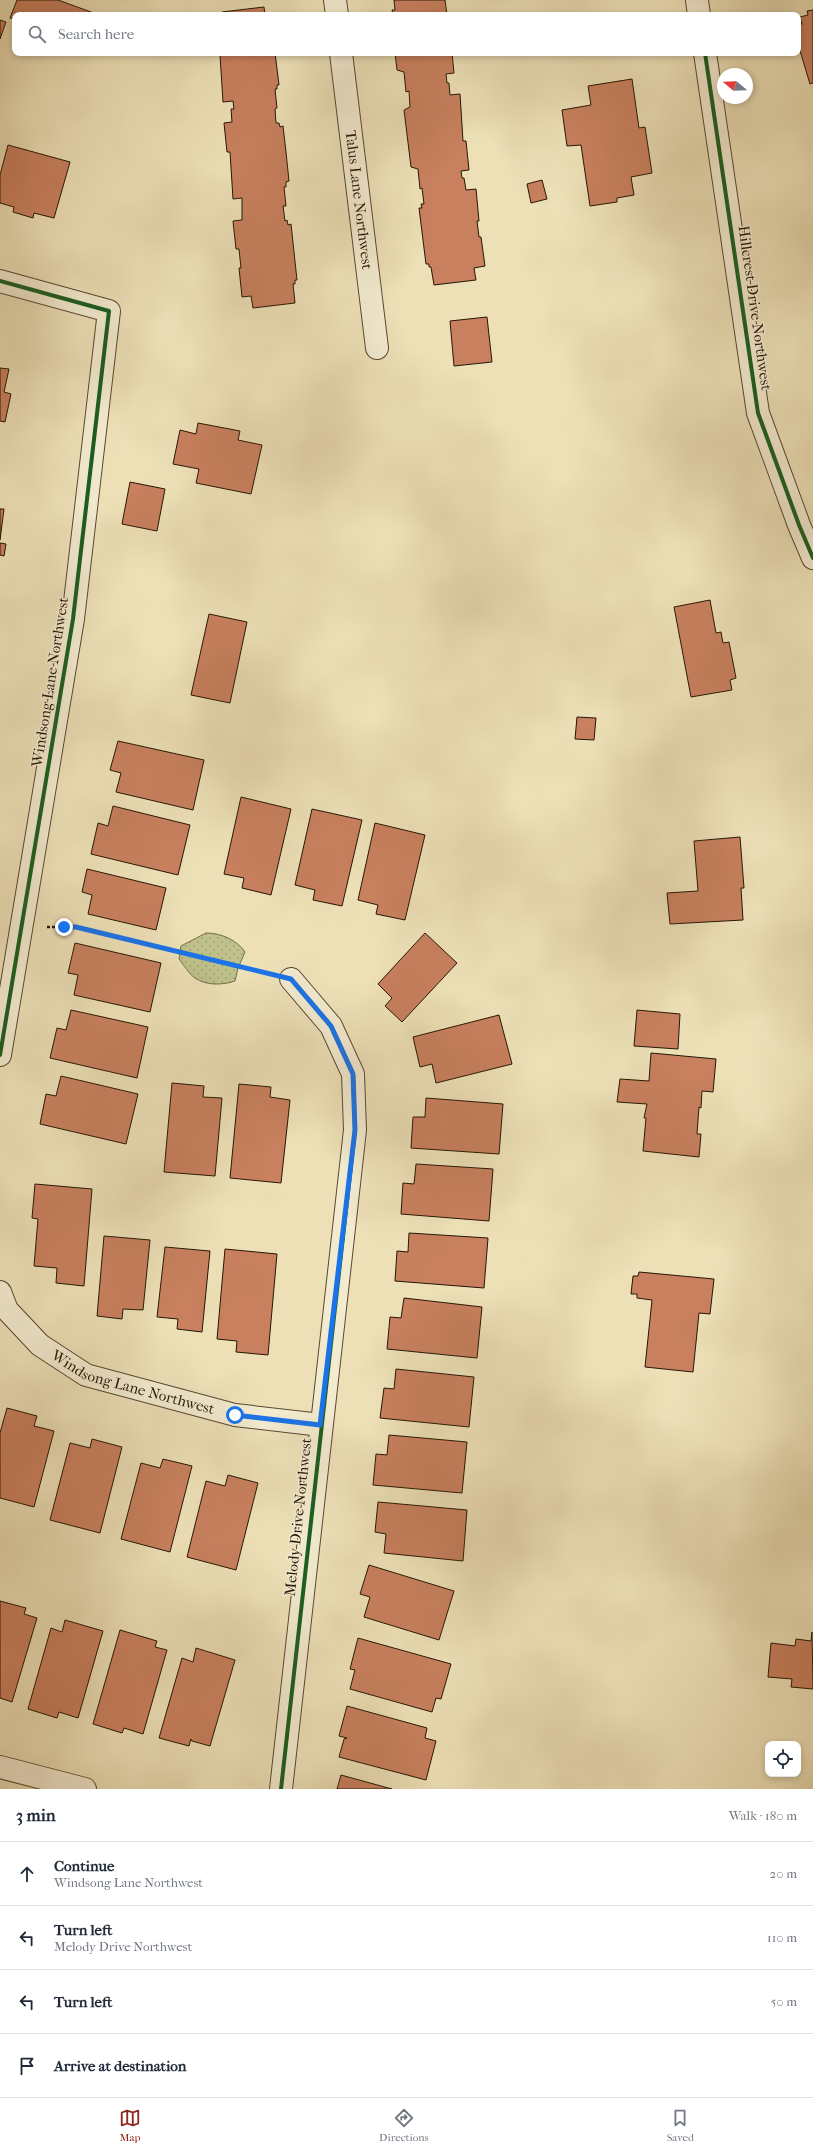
<!DOCTYPE html>
<html lang="en">
<head>
<meta charset="utf-8">
<style>
	body { margin:0; font-family:"IM FELL French Canon",serif; background:#f2f2f3; color:#1f2937 }
	.controls { position:absolute; right:12px; bottom:12px; display:grid; overflow:hidden; border-radius:8px; box-shadow:0 2px 6px #0003 }
	.controls button { width:36px; height:36px; display:grid; place-items:center; padding:0; border:0; border-bottom:1px solid #e0e1e3; background:#fff; color:#1f2937; font:20px sans-serif }
	.compass { position:absolute; left:717px; top:68px; width:36px; height:36px; border-radius:50%; background:#fff; box-shadow:0 2px 6px #0003; rotate:289deg }
	.stop { position:absolute; width:12px; height:12px; margin:-9px; border:3px solid #1a73e8; border-radius:50%; background:#fff }
	.stop.end { background:#1a73e8; border-color:#fff; box-shadow:0 1px 4px #0008 }
	.list { margin:0; padding:0; list-style:none }
	h2 { display:flex; justify-content:space-between; align-items:center; height:52px; margin:0; padding:0 16px; font-size:17px }
	h2 small { font-size:13px; font-weight:400; color:#747a83 }
	.list li { display:grid; grid-template-columns:26px 1fr auto; gap:12px; align-items:center; box-sizing:border-box; height:64px; padding:0 16px; border-top:1px solid #e0e1e3 }
	.list b { display:block; font-size:15px; white-space:nowrap }
	.list p { margin:0; font-size:13px; white-space:nowrap; color:#747a83 }
	.list em { font-size:13px; font-style:normal; color:#747a83 }
	.icon { flex:none; width:22px; height:22px; fill:none; stroke:currentColor; stroke-width:2; stroke-linecap:round; stroke-linejoin:round }
	.map { position:relative; flex:none; width:813px; height:1789px; overflow:hidden }
	.search { position:absolute; background:#fff; box-shadow:0 2px 6px #0003; left:12px; right:12px; top:12px; height:44px; display:flex; align-items:center; gap:10px; box-sizing:border-box; padding:0 14px; border-radius:8px; color:#747a83; font-size:15px }
	.sheet { height:308px; background:#fff }
	nav { display:flex; justify-content:space-around; align-items:center; box-sizing:border-box; height:56px; border-top:1px solid #e0e1e3; background:#fff; font-size:11px; color:#747a83 }
	nav a { display:grid; justify-items:center; gap:2px }
	nav .on { color:#8f2418 }
	.map>svg:first-child { display:block }
	.garden { fill:url(#garden-dots); stroke:#726c47 }
	.building { fill:#c8805e; stroke:#261604 }
	.lines { fill:none; stroke-linecap:round; stroke-linejoin:round }
	.street-casing { stroke:#584831; stroke-width:24 }
	.path { stroke:#261604; stroke-width:2.5; stroke-dasharray:3 2; stroke-linecap:butt }
	.street { stroke:#f3ebd0; stroke-width:22 }
	.cycleway-casing { stroke:#f3ebd0; stroke-width:6 }
	.cycleway { stroke:#1b5e20; stroke-width:4 }
	.route { stroke:#1a73e8; stroke-width:5 }
	.labels { text-anchor:middle; dominant-baseline:central; stroke-width:3; stroke-linejoin:round; paint-order:stroke }
	.street-label { font-size:15px; fill:#261604; stroke:#f3ebd0 }
</style>
</head>
<body>
<div class="map">
<svg width="813" height="1789" viewBox="0 0 813 1789">
	<defs>
		<pattern id="garden-dots" width="8" height="8" patternUnits="userSpaceOnUse"><rect width="8" height="8" fill="#bec18a"/><path d="M2 2h.1M6 6h.1" fill="none" stroke="#a3a575" stroke-width="1.8" stroke-linecap="round"/></pattern>
	</defs>
	<rect width="100%" height="100%" fill="#ede0b7"/>
	<filter id="stains"><feTurbulence type="fractalNoise" baseFrequency=".005" numOctaves="4"/><feColorMatrix values="0 0 0 0 .2 0 0 0 0 .09 0 0 0 0 .02 0 0 0 .5 -.17"/></filter>
	<radialGradient id="worn" r=".72"><stop offset=".6" stop-color="#630" stop-opacity="0"/><stop offset="1" stop-color="#630" stop-opacity=".3"/></radialGradient>
	<path class="garden" d="M 206,933 C 221,933 237,940 245,952 L 238,968 L 235,981 C 224,985 206,986 195,978 C 189,974 184,965 179,959 L 181,946 Z"/>
	<path class="building" d="M 17,0 L 58,0 L 91,12 L 90,15 L 15,15 L 15,19 L 10,18 Z
		M 394,0 L 445,0 L 447,15 L 390,15 L 393,14 L 392,10 L 395,10 Z
		M 264,7 L 265,15 L 222,15 L 222,12 Z
		M 813,10 L 813,83 L 810,84 L 798,44 L 798,25 L 802,24 L 800,17 L 808,15 L 807,11 Z
		M 0,20 L 6,22 L 0,39 Z
		M 217,53 L 275,53 L 279,85 L 277,85 L 277,89 L 275,89 L 277,108 L 275,109 L 276,123 L 279,123 L 280,127 L 283,126 L 286,152 L 289,181 L 286,182 L 286,187 L 284,187 L 286,206 L 283,206 L 285,221 L 287,220 L 288,225 L 291,224 L 297,280 L 295,280 L 295,284 L 293,284 L 295,303 L 253,308 L 251,296 L 242,297 L 239,268 L 241,268 L 239,249 L 236,249 L 233,221 L 242,220 L 242,198 L 233,199 L 230,152 L 227,152 L 224,123 L 232,122 L 231,109 L 234,109 L 233,101 L 223,102 L 220,55 Z
		M 395,53 L 452,53 L 454,73 L 446,74 L 447,83 L 449,83 L 450,95 L 460,94 L 463,141 L 466,141 L 469,170 L 461,171 L 462,178 L 464,178 L 466,190 L 476,189 L 479,221 L 477,221 L 479,237 L 481,237 L 485,266 L 474,268 L 476,280 L 434,285 L 431,267 L 429,267 L 429,264 L 426,264 L 419,208 L 422,208 L 421,204 L 424,204 L 422,188 L 420,189 L 418,169 L 411,167 L 404,110 L 410,107 L 409,91 L 406,92 L 404,72 L 397,70 Z
		M 632,79 L 639,128 L 645,127 L 652,173 L 631,177 L 634,195 L 617,198 L 617,202 L 590,206 L 581,145 L 567,146 L 562,110 L 591,105 L 588,86 Z
		M 8,145 L 70,162 L 54,218 L 34,213 L 33,218 L 13,212 L 14,207 L 0,203 L 0,175 Z
		M 542,180 L 547,199 L 531,203 L 527,184 Z
		M 487,317 L 492,362 L 454,366 L 450,321 Z
		M 0,368 L 9,369 L 4,392 L 11,394 L 5,422 L 0,421 Z
		M 198,423 L 240,431 L 238,440 L 262,445 L 251,494 L 196,483 L 199,469 L 173,464 L 180,430 L 196,434 Z
		M 130,482 L 165,489 L 157,531 L 122,524 Z
		M 0,509 L 4,509 L 0,540 Z
		M 0,543 L 6,544 L 4,556 L 0,555 Z
		M 710,600 L 716,633 L 721,632 L 723,643 L 729,642 L 736,678 L 730,680 L 732,690 L 691,697 L 674,607 Z
		M 209,614 L 247,622 L 230,703 L 191,695 Z
		M 577,717 L 596,718 L 594,740 L 575,739 Z
		M 118,741 L 204,760 L 193,810 L 116,792 L 121,773 L 110,770 Z
		M 241,797 L 291,809 L 271,895 L 242,888 L 244,878 L 224,874 Z
		M 113,806 L 190,825 L 178,875 L 91,854 L 98,823 L 108,826 Z
		M 312,809 L 362,820 L 342,906 L 313,900 L 315,890 L 295,885 Z
		M 375,823 L 425,835 L 405,920 L 376,914 L 378,905 L 358,900 Z
		M 740,837 L 744,888 L 741,888 L 743,920 L 670,924 L 667,893 L 698,891 L 694,841 Z
		M 87,869 L 166,888 L 156,930 L 88,914 L 92,895 L 82,892 Z
		M 425,933 L 457,963 L 402,1022 L 385,1006 L 392,998 L 378,984 Z
		M 75,943 L 161,963 L 150,1012 L 74,995 L 78,975 L 68,973 Z
		M 71,1010 L 148,1027 L 137,1078 L 50,1058 L 57,1028 L 66,1030 Z
		M 637,1010 L 680,1014 L 678,1049 L 634,1046 Z
		M 499,1015 L 512,1064 L 436,1083 L 432,1064 L 420,1067 L 413,1037 Z
		M 651,1053 L 716,1059 L 713,1092 L 702,1091 L 701,1108 L 699,1107 L 697,1134 L 701,1134 L 699,1157 L 643,1151 L 646,1118 L 644,1118 L 647,1104 L 617,1102 L 620,1079 L 649,1081 Z
		M 61,1076 L 138,1094 L 126,1144 L 40,1124 L 46,1094 L 56,1096 Z
		M 172,1083 L 204,1086 L 203,1097 L 222,1098 L 215,1176 L 164,1172 Z
		M 239,1084 L 271,1087 L 270,1097 L 290,1100 L 281,1183 L 230,1178 Z
		M 426,1098 L 503,1104 L 499,1154 L 411,1148 L 413,1117 L 425,1117 Z
		M 416,1164 L 493,1169 L 489,1221 L 401,1214 L 403,1183 L 414,1184 Z
		M 35,1184 L 92,1189 L 84,1286 L 56,1283 L 57,1268 L 34,1266 L 38,1219 L 32,1218 Z
		M 409,1233 L 488,1238 L 484,1288 L 395,1281 L 397,1251 L 408,1252 Z
		M 104,1236 L 150,1240 L 143,1310 L 123,1309 L 122,1319 L 97,1316 Z
		M 165,1247 L 210,1251 L 202,1332 L 177,1329 L 178,1319 L 157,1317 Z
		M 225,1249 L 277,1254 L 268,1355 L 236,1352 L 237,1341 L 217,1339 Z
		M 639,1272 L 714,1279 L 710,1314 L 699,1313 L 693,1372 L 645,1367 L 652,1300 L 637,1298 L 637,1294 L 631,1294 L 633,1276 L 638,1276 Z
		M 404,1298 L 482,1307 L 477,1358 L 387,1349 L 390,1317 L 401,1318 Z
		M 396,1369 L 474,1377 L 469,1427 L 380,1418 L 384,1388 L 394,1389 Z
		M 7,1408 L 37,1416 L 34,1426 L 54,1431 L 34,1507 L 0,1498 L 0,1433 Z
		M 389,1435 L 467,1442 L 462,1493 L 373,1485 L 376,1454 L 387,1455 Z
		M 92,1439 L 122,1447 L 100,1533 L 50,1520 L 70,1443 L 90,1448 Z
		M 163,1459 L 192,1466 L 170,1552 L 121,1539 L 141,1463 L 160,1468 Z
		M 228,1475 L 258,1483 L 236,1570 L 187,1557 L 206,1481 L 225,1486 Z
		M 378,1502 L 467,1510 L 463,1561 L 384,1553 L 386,1534 L 375,1532 Z
		M 369,1565 L 454,1591 L 439,1640 L 364,1617 L 370,1597 L 360,1594 Z
		M 0,1601 L 26,1608 L 24,1614 L 37,1618 L 12,1702 L 0,1698 Z
		M 65,1620 L 103,1631 L 78,1718 L 59,1712 L 57,1718 L 28,1709 L 51,1628 L 62,1632 Z
		M 120,1630 L 157,1641 L 155,1647 L 167,1650 L 143,1734 L 124,1728 L 122,1733 L 93,1724 Z
		M 812,1632 L 813,1689 L 791,1687 L 792,1679 L 768,1677 L 771,1643 L 795,1646 L 796,1639 L 811,1641 Z
		M 358,1638 L 451,1664 L 441,1699 L 436,1698 L 432,1712 L 350,1689 L 355,1670 L 350,1669 Z
		M 196,1648 L 235,1660 L 210,1746 L 192,1741 L 191,1739 L 189,1746 L 159,1738 L 182,1658 L 193,1662 Z
		M 347,1706 L 427,1728 L 425,1738 L 436,1741 L 426,1780 L 339,1757 L 344,1739 L 347,1738 L 339,1736 Z
		M 341,1775 L 392,1789 L 337,1789 Z"/>
	<g class="lines">
		<g class="street-casing">
			<g id="street">
				<path d="M 335,0 L 337,15"/>
				<path d="M 697,0 L 699,15"/>
				<path id="s1" d="M 341,53 L 377,348"/>
				<path d="M 705,53 L 758,413 L 799,525 L 813,558"/>
				<path d="M 0,281 L 109,311 L 73,619 L 0,1055"/>
				<path id="s2" d="M 0,1292 L 7,1310 L 40,1345 L 86,1375 L 235,1415 L 321,1425"/>
				<path d="M 0,1767 L 85,1789"/>
				<path d="M 281,1789 L 355,1130 L 353,1074 L 331,1026 L 291,979"/>
			</g>
		</g>
		<path class="path" d="M 47,927 L 76,927 L 267,973"/>
		<use href="#street" class="street"/>
		<g class="cycleway-casing">
			<path id="cycleway" d="M 705,53 L 758,413 L 799,525 L 813,558
				M 0,281 L 109,311 L 73,619 L 0,1055
				M 281,1789 L 355,1130 L 353,1074 L 331,1026 L 291,979"/>
		</g>
		<use href="#cycleway" class="cycleway"/>
	</g>
	<g class="lines">
		<path class="route" d="M 64,927 L 76,927 L 291,979 L 331,1026 L 353,1074 L 355,1130 L 320,1425 L 235,1415"/>
	</g>
	<g class="labels">
		<g class="street-label">
			<text stroke="none"><textPath href="#s1" startOffset="148">Talus Lane Northwest</textPath></text>
			<text transform="translate(755 308) rotate(82)">Hillcrest Drive Northwest</text>
			<text transform="translate(50 682) rotate(-81)">Windsong Lane Northwest</text>
			<text stroke="none"><textPath href="#s2" startOffset="169">Windsong Lane Northwest</textPath></text>
			<text transform="translate(298 1517) rotate(-84)">Melody Drive Northwest</text>
		</g>
	</g>
	<rect width="100%" height="100%" filter="url(#stains)"/>
	<rect width="100%" height="100%" fill="url(#worn)"/>
</svg>
<div class="controls">
<button><svg class="icon" aria-label="locate" viewBox="0 0 24 24"><circle cx="12" cy="12" r="6"/><path d="M12 2v4M12 18v4M2 12h4M18 12h4"/></svg></button>
</div>
<svg class="compass" viewBox="-18 -18 36 36"><path d="M0-13l5 13h-10z" fill="#e53935"/><path d="M0 13l5-13h-10z" fill="#747a83"/></svg>
<div class="stop" style="left:235px;top:1415px"></div>
<div class="stop end" style="left:64px;top:927px"></div>
<div class="search"><svg class="icon" aria-label="search" viewBox="0 0 24 24"><circle cx="10" cy="10" r="6"/><path d="M15 15l6 6"/></svg>Search here</div>
</div>
<section class="sheet">
<h2>3 min<small>Walk · 180 m</small></h2>
<ul class="list">
<li><svg class="icon" aria-label="ahead" viewBox="0 0 24 24"><path d="M12 20V5M6 11l6-6 6 6"/></svg><div><b>Continue</b><p>Windsong Lane Northwest</p></div><em>20 m</em></li>
<li><svg class="icon" aria-label="left" viewBox="0 0 24 24"><path d="M17 20v-9H6M10 6l-5 5 5 5"/></svg><div><b>Turn left</b><p>Melody Drive Northwest</p></div><em>110 m</em></li>
<li><svg class="icon" aria-label="left" viewBox="0 0 24 24"><path d="M17 20v-9H6M10 6l-5 5 5 5"/></svg><div><b>Turn left</b></div><em>50 m</em></li>
<li><svg class="icon" aria-label="arrive" viewBox="0 0 24 24"><path d="M6 21V4h12l-3 4 3 4H6"/></svg><div><b>Arrive at destination</b></div></li>
</ul>
</section>
<nav>
<a class="on"><svg class="icon" aria-label="map" viewBox="0 0 24 24"><path d="M3 6l6-2 6 2 6-2v14l-6 2-6-2-6 2zM9 4v14M15 6v14"/></svg>Map</a>
<a><svg class="icon" aria-label="directions" viewBox="0 0 24 24"><path d="M12 3l9 9-9 9-9-9zM9 14v-3h6M13 9l2 2-2 2"/></svg>Directions</a>
<a><svg class="icon" aria-label="saved" viewBox="0 0 24 24"><path d="M7 4h10v16l-5-4-5 4z"/></svg>Saved</a>
</nav>
</body>
</html>
